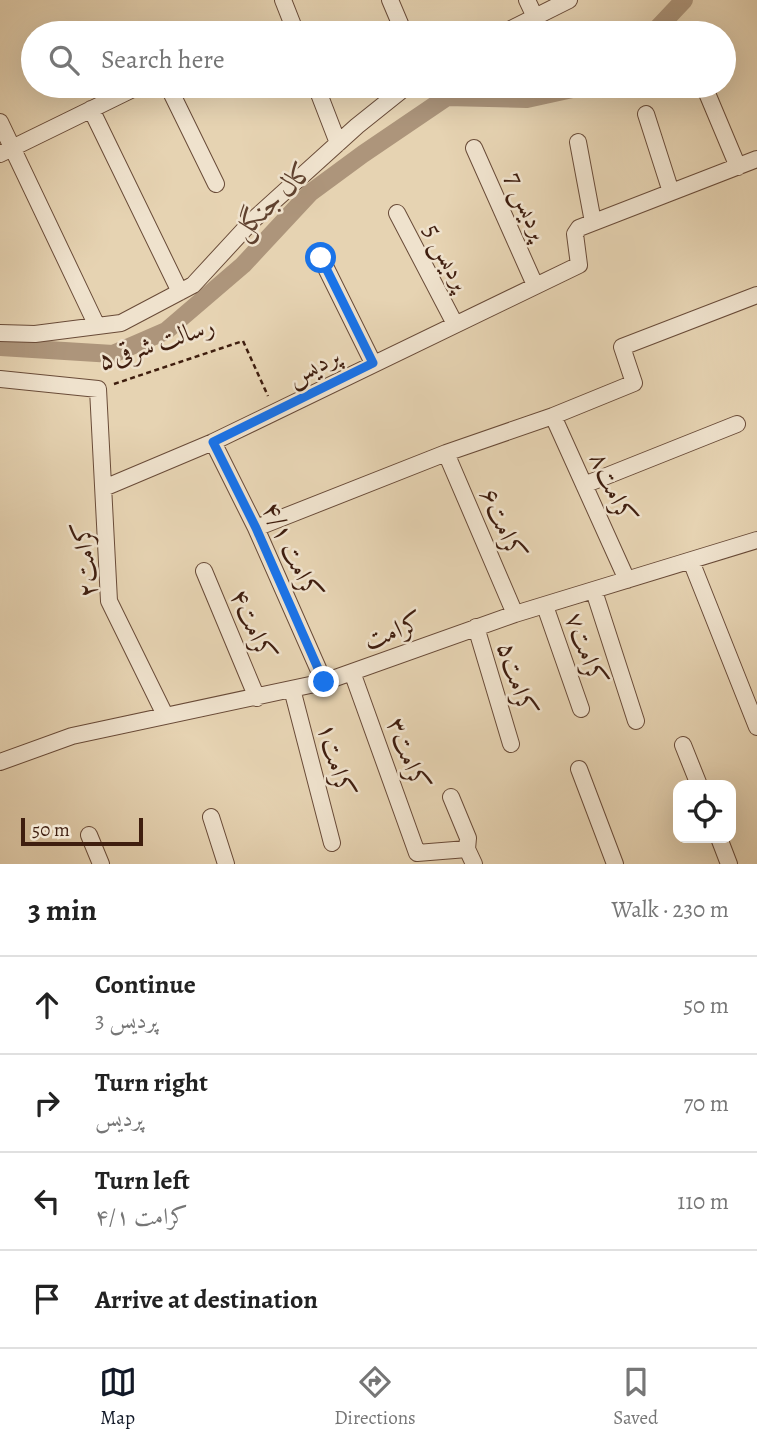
<!DOCTYPE html>
<html lang="en">
<head>
<meta charset="utf-8">
<style>
	body { margin:0; font-family:Alegreya,Amiri,serif; background:#f2f2f2; color:#222 }
	.controls { position:absolute; right:21px; bottom:21px; display:grid; overflow:hidden; border-radius:14px; box-shadow:0 7px 28px #0002 }
	.controls button { width:63px; height:63px; display:grid; place-items:center; padding:0; border:0; border-bottom:2px solid #e0e0e0; background:#fff; color:#222; font:35px sans-serif }
	.scale { position:absolute; left:21px; bottom:18px; width:122px; box-sizing:border-box; padding-left:7px; border:4px solid #3f1e0f; border-top:0; font-size:19px; line-height:24px; white-space:nowrap; color:#3f1e0f; -webkit-text-stroke:5px #efe2cd; paint-order:stroke }
	.stop { position:absolute; width:21px; height:21px; margin:-16px; border:5px solid #1a73e8; border-radius:50%; background:#fff }
	.stop.end { background:#1a73e8; border-color:#fff; box-shadow:0 2px 7px #0008 }
	.list { margin:0; padding:0; list-style:none }
	h2 { display:flex; justify-content:space-between; align-items:center; height:91px; margin:0; padding:0 28px; font-size:30px }
	h2 small { font-size:23px; font-weight:400; color:#767676 }
	.list li { display:grid; grid-template-columns:46px 1fr auto; gap:21px; align-items:center; box-sizing:border-box; height:98px; padding:0 28px; border-top:2px solid #e0e0e0 }
	.list b { display:block; font-size:26px; white-space:nowrap }
	.list p { margin:0; font-size:23px; white-space:nowrap; color:#767676 }
	.list em { font-size:23px; font-style:normal; color:#767676 }
	.icon { flex:none; width:38px; height:38px; fill:none; stroke:currentColor; stroke-width:2; stroke-linecap:round; stroke-linejoin:round }
	.map { position:relative; flex:none; width:757px; height:864px; overflow:hidden }
	.search { position:absolute; background:#fff; box-shadow:0 7px 28px #0002; left:21px; right:21px; top:21px; height:77px; display:flex; align-items:center; gap:18px; box-sizing:border-box; padding:0 24px; border-radius:38px; color:#767676; font-size:26px }
	.sheet { height:483px; background:#fff }
	nav { display:flex; justify-content:space-around; align-items:center; box-sizing:border-box; height:98px; border-top:2px solid #e0e0e0; background:#fff; font-size:19px; color:#767676 }
	nav a { display:grid; justify-items:center; gap:4px }
	nav .on { color:#111827 }
	.map>svg:first-child { display:block }
	.lines { fill:none; stroke-linecap:round; stroke-linejoin:round }
	.canal { stroke:#ad957b; stroke-width:18 }
	.minor-casing { stroke:#694b38; stroke-width:18 }
	.path { stroke:#3f1e0f; stroke-width:2.5; stroke-dasharray:5 3.5; stroke-linecap:butt }
	.minor { stroke:#efe2cd; stroke-width:16 }
	.route { stroke:#1a73e8; stroke-width:9 }
	.labels { text-anchor:middle; dominant-baseline:central; stroke-width:5; stroke-linejoin:round; paint-order:stroke }
	.street-label { font-size:26px; fill:#3f1e0f; stroke:#efe2cd }
	.water-label { font-size:28px; font-style:italic; fill:#60422f; stroke:#efe2cd }
</style>
</head>
<body>
<div class="map">
<svg width="757" height="864" viewBox="0 0 757 864">
	<rect width="100%" height="100%" fill="#e6d3b2"/>
	<filter id="stains"><feTurbulence type="fractalNoise" baseFrequency=".00286" numOctaves="4"/><feColorMatrix values="0 0 0 0 .2 0 0 0 0 .09 0 0 0 0 .02 0 0 0 .5 -.17"/></filter>
	<radialGradient id="worn" r=".72"><stop offset=".6" stop-color="#630" stop-opacity="0"/><stop offset="1" stop-color="#630" stop-opacity=".3"/></radialGradient>
	<g class="lines">
		<path class="canal" d="M 653,33 L 684,0
			M 0,347 L 113,354 L 166,331 L 243,265 L 310,193 L 363,154 L 447,97 L 527,99 L 586,86"/>
		<g class="minor-casing">
			<path id="minor" d="M 283,0 L 296,33
				M 390,0 L 404,33
				M 527,0 L 535,17
				M 503,33 L 569,0
				M 168,86 L 216,184
				M 316,86 L 338,143
				M 704,86 L 738,167
				M 91,109 L 180,292
				M 646,114 L 671,192
				M 0,122 L 97,326
				M 578,142 L 593,222
				M 474,148 L 535,285
				M 0,154 L 139,86
				M 397,213 L 455,324
				M 321,258 L 373,363
				M 0,333 L 35,334 L 121,323 L 193,285 L 253,220 L 357,126 L 407,86
				M 0,379 L 98,389 L 109,601 L 165,715
				M 553,416 L 627,580
				M 213,442 L 256,528 L 324,682
				M 446,453 L 515,614
				M 584,485 L 737,424
				M 104,488 L 213,442 L 579,265 L 575,234 L 579,228 L 757,159
				M 256,528 L 446,453 L 553,416 L 634,383 L 622,347 L 757,295
				M 691,561 L 757,727
				M 204,571 L 257,698
				M 594,591 L 636,721
				M 545,606 L 581,709
				M 476,627 L 511,744
				M 352,672 L 417,853
				M 292,689 L 332,843
				M 683,745 L 699,785
				M 0,762 L 72,736 L 324,682 L 515,614 L 757,540
				M 579,769 L 615,864
				M 451,797 L 468,838 L 467,849
				M 211,817 L 226,864
				M 89,835 L 101,864
				M 719,838 L 729,864
				M 417,853 L 467,849 L 474,864"/>
		</g>
		<path class="path" d="M 114,384 L 243,341 L 268,396"/>
		<use href="#minor" class="minor"/>
	</g>
	<g class="lines">
		<path class="route" d="M 321,258 L 373,363 L 213,442 L 256,528 L 324,682"/>
	</g>
	<g class="labels">
		<g class="street-label">
			<text transform="translate(527 206) rotate(66)">پردیس 7</text>
			<text transform="translate(447 257) rotate(62)">پردیس 5</text>
			<text transform="translate(156 343) rotate(-18)">رسالت شرقی۵</text>
			<text transform="translate(313 366) rotate(-26)">پردیس</text>
			<text transform="translate(613 488) rotate(66)">کرامت۸</text>
			<text transform="translate(503 524) rotate(67)">کرامت۶</text>
			<text transform="translate(292 551) rotate(65)">کرامت ۴/۱</text>
			<text transform="translate(85 560) rotate(-95)">کرامت۲</text>
			<text transform="translate(253 625) rotate(67)">کرامت۴</text>
			<text transform="translate(393 631) rotate(-20)">کرامت</text>
			<text transform="translate(586 649) rotate(71)">کرامت۷</text>
			<text transform="translate(517 679) rotate(73)">کرامت۵</text>
			<text transform="translate(408 754) rotate(70)">کرامت۳</text>
			<text transform="translate(336 760) rotate(75)">کرامت۱</text>
		</g>
		<g class="water-label">
			<text transform="translate(273 200) rotate(-44)">کال جنگل</text>
		</g>
	</g>
	<rect width="100%" height="100%" filter="url(#stains)"/>
	<rect width="100%" height="100%" fill="url(#worn)"/>
</svg>
<div class="controls">
<button><svg class="icon" aria-label="locate" viewBox="0 0 24 24"><circle cx="12" cy="12" r="6"/><path d="M12 2v4M12 18v4M2 12h4M18 12h4"/></svg></button>
</div>
<div class="scale">50 m</div>
<div class="stop" style="left:321px;top:258px"></div>
<div class="stop end" style="left:324px;top:682px"></div>
<div class="search"><svg class="icon" aria-label="search" viewBox="0 0 24 24"><circle cx="10" cy="10" r="6"/><path d="M15 15l6 6"/></svg>Search here</div>
</div>
<section class="sheet">
<h2>3 min<small>Walk · 230 m</small></h2>
<ul class="list">
<li><svg class="icon" aria-label="ahead" viewBox="0 0 24 24"><path d="M12 20V5M6 11l6-6 6 6"/></svg><div><b>Continue</b><p>پردیس 3</p></div><em>50 m</em></li>
<li><svg class="icon" aria-label="right" viewBox="0 0 24 24"><path d="M7 20v-9h11M14 6l5 5-5 5"/></svg><div><b>Turn right</b><p>پردیس</p></div><em>70 m</em></li>
<li><svg class="icon" aria-label="left" viewBox="0 0 24 24"><path d="M17 20v-9H6M10 6l-5 5 5 5"/></svg><div><b>Turn left</b><p>کرامت ۴/۱</p></div><em>110 m</em></li>
<li><svg class="icon" aria-label="arrive" viewBox="0 0 24 24"><path d="M6 21V4h12l-3 4 3 4H6"/></svg><div><b>Arrive at destination</b></div></li>
</ul>
</section>
<nav>
<a class="on"><svg class="icon" aria-label="map" viewBox="0 0 24 24"><path d="M3 6l6-2 6 2 6-2v14l-6 2-6-2-6 2zM9 4v14M15 6v14"/></svg>Map</a>
<a><svg class="icon" aria-label="directions" viewBox="0 0 24 24"><path d="M12 3l9 9-9 9-9-9zM9 14v-3h6M13 9l2 2-2 2"/></svg>Directions</a>
<a><svg class="icon" aria-label="saved" viewBox="0 0 24 24"><path d="M7 4h10v16l-5-4-5 4z"/></svg>Saved</a>
</nav>
</body>
</html>
